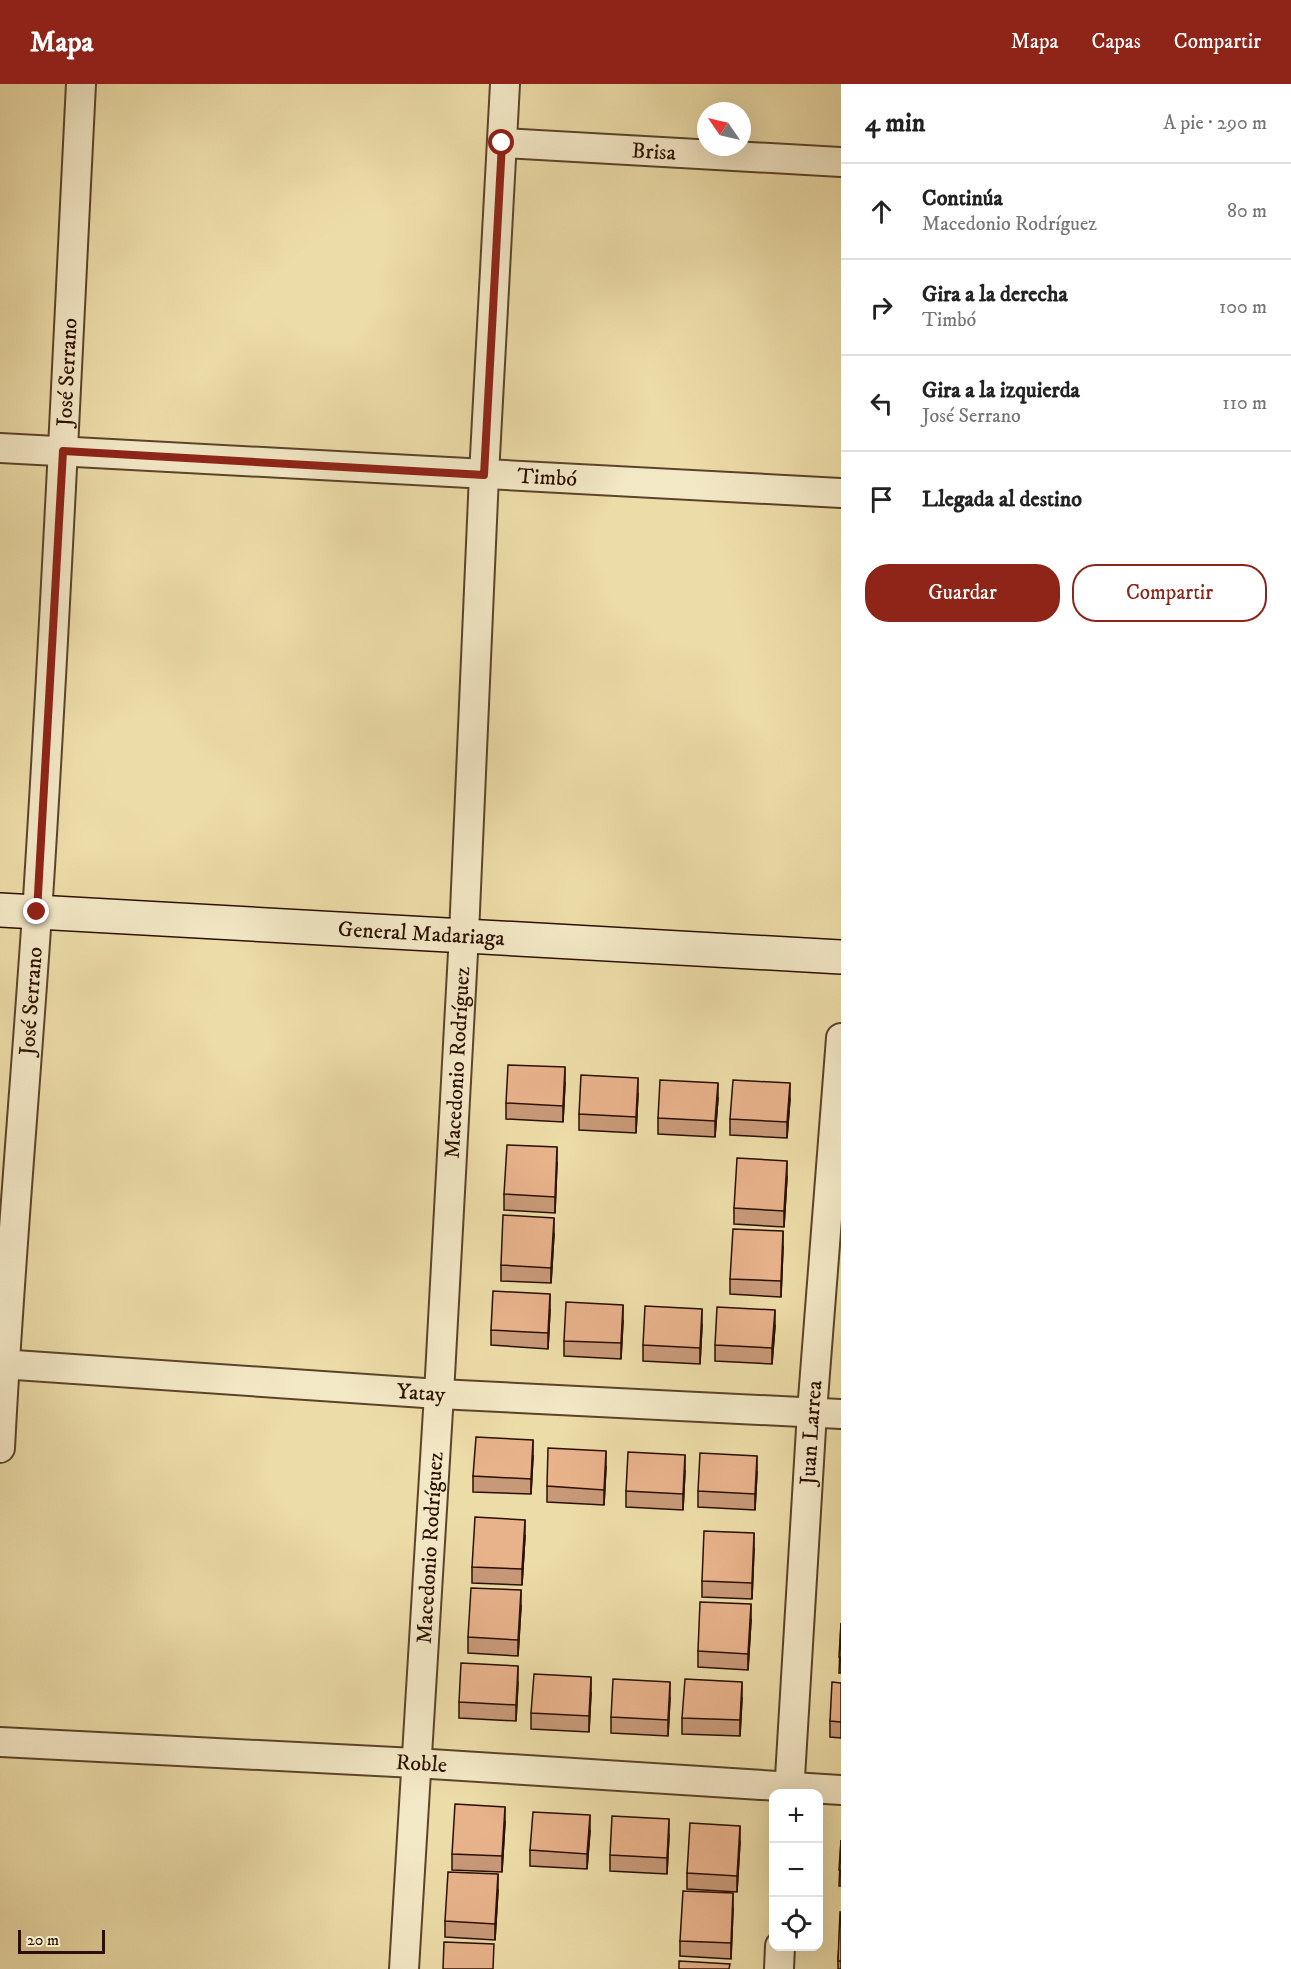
<!DOCTYPE html>
<html lang="es">
<head>
<meta charset="utf-8">
<style>
	body { margin:0; font-family:"IM FELL DW Pica",serif; background:#f2f2f2; color:#222 }
	.controls { position:absolute; right:18px; bottom:18px; display:grid; overflow:hidden; border-radius:12px; box-shadow:0 6px 24px #0002 }
	.controls button { width:54px; height:54px; display:grid; place-items:center; padding:0; border:0; border-bottom:2px solid #e0e0e0; background:#fff; color:#222; font:30px sans-serif }
	.compass { position:absolute; left:697px; top:18px; width:54px; height:54px; border-radius:50%; background:#fff; box-shadow:0 6px 24px #0002; rotate:304deg }
	.scale { position:absolute; left:18px; bottom:15px; width:87px; box-sizing:border-box; padding-left:6px; border:3px solid #2b1000; border-top:0; font-size:16px; line-height:21px; white-space:nowrap; color:#2b1000; -webkit-text-stroke:4px #f3e8c6; paint-order:stroke }
	.stop { position:absolute; width:18px; height:18px; margin:-14px; border:4px solid #8f2418; border-radius:50%; background:#fff }
	.stop.end { background:#8f2418; border-color:#fff; box-shadow:0 2px 6px #0008 }
	.list { margin:0; padding:0; list-style:none }
	h2 { display:flex; justify-content:space-between; align-items:center; height:78px; margin:0; padding:0 24px; font-size:26px }
	h2 small { font-size:20px; font-weight:400; color:#767676 }
	.list li { display:grid; grid-template-columns:39px 1fr auto; gap:18px; align-items:center; box-sizing:border-box; height:96px; padding:0 24px; border-top:2px solid #e0e0e0 }
	.list b { display:block; font-size:22px; white-space:nowrap }
	.list p { margin:0; font-size:20px; white-space:nowrap; color:#767676 }
	.list em { font-size:20px; font-style:normal; color:#767676 }
	.actions { display:flex; gap:12px; padding:18px 24px }
	.actions a { flex:1; padding:14px 0; border:2px solid #8f2418; border-radius:24px; text-align:center; font-size:21px; color:#8f2418 }
	.actions .main { background:#8f2418; color:#fff }
	.icon { flex:none; width:33px; height:33px; fill:none; stroke:currentColor; stroke-width:2; stroke-linecap:round; stroke-linejoin:round }
	.map { position:relative; flex:none; width:841px; height:1885px; overflow:hidden }
	header { display:flex; align-items:center; gap:36px; box-sizing:border-box; height:84px; padding:0 30px; background:#8f2418; color:#fff }
	header strong { font-size:28px }
	nav { display:flex; gap:33px; margin-inline-start:auto; font-size:21px }
	main { display:flex }
	aside { flex:1; background:#fff }
	.map>svg:first-child { display:block }
	.lines { fill:none; stroke-linecap:round; stroke-linejoin:round }
	.street-casing { stroke:#5b432a; stroke-width:32 }
	.secondary-casing { stroke:#2b1000; stroke-width:36 }
	.street { stroke:#f3e8c6; stroke-width:28 }
	.secondary { stroke:#f3e8c6; stroke-width:33 }
	.wall { fill:#c89978; stroke:#2b1000; stroke-width:1.5 }
	.shaded-wall { fill:#a27d61; stroke:#2b1000; stroke-width:1.5 }
	.building { fill:#e8b28b; stroke:#2b1000; stroke-width:1.5 }
	.route { stroke:#8f2418; stroke-width:8 }
	.labels { text-anchor:middle; dominant-baseline:central; stroke-width:6; stroke-linejoin:round; paint-order:stroke }
	.street-label { font-size:22px; fill:#2b1000; stroke:#f3e8c6 }
</style>
</head>
<body>
<header>
<strong>Mapa</strong>
<nav><a>Mapa</a><a>Capas</a><a>Compartir</a></nav>
</header>
<main>
<div class="map">
<svg width="841" height="1885" viewBox="0 0 841 1885">
	<rect width="100%" height="100%" fill="#ecdca8"/>
	<filter id="stains"><feTurbulence type="fractalNoise" baseFrequency=".00333" numOctaves="4"/><feColorMatrix values="0 0 0 0 .2 0 0 0 0 .09 0 0 0 0 .02 0 0 0 .5 -.17"/></filter>
	<radialGradient id="worn" r=".72"><stop offset=".6" stop-color="#630" stop-opacity="0"/><stop offset="1" stop-color="#630" stop-opacity=".3"/></radialGradient>
	<g class="lines">
		<g class="street-casing">
			<g id="street">
				<path id="s1" d="M 502,59 L 841,78"/>
				<path id="s2" d="M 0,364 L 841,409"/>
				<path id="s3" d="M 0,1280 L 439,1310 L 841,1330"/>
				<path id="s4" d="M 0,1364 C 9,1186 25,1008 37,830 C 55,554 67,277 81,0"/>
				<path id="s5" d="M 0,1658 L 415,1679 L 841,1706"/>
				<path id="s6" d="M 789,1710 L 812,1328 L 841,954"/>
				<path id="s7" d="M 404,1885 L 439,1310 L 464,850 L 484,391 L 505,0"/>
				<path d="M 779,1885 L 780,1862"/>
			</g>
		</g>
		<g class="secondary-casing">
			<g id="secondary">
				<path id="s8" d="M 0,826 L 841,873"/>
			</g>
		</g>
		<use href="#street" class="street"/>
		<use href="#secondary" class="secondary"/>
	</g>
	<path class="wall" d="M 565,999 L 563,1038 L 506,1035 L 506,1019 Z
		M 638,1010 L 636,1049 L 579,1046 L 579,1030 Z
		M 718,1014 L 715,1053 L 658,1050 L 658,1034 Z
		M 790,1015 L 787,1054 L 730,1051 L 730,1035 Z
		M 557,1079 L 555,1129 L 504,1126 L 504,1110 Z
		M 787,1093 L 784,1143 L 734,1140 L 734,1124 Z
		M 554,1150 L 551,1199 L 501,1197 L 501,1181 Z
		M 783,1163 L 781,1213 L 730,1210 L 730,1195 Z
		M 550,1226 L 548,1265 L 491,1261 L 491,1246 Z
		M 623,1237 L 621,1275 L 564,1272 L 564,1257 Z
		M 702,1241 L 700,1280 L 643,1277 L 643,1261 Z
		M 775,1242 L 772,1280 L 715,1277 L 715,1261 Z
		M 533,1372 L 531,1410 L 473,1408 L 473,1392 Z
		M 606,1383 L 604,1421 L 547,1418 L 547,1402 Z
		M 685,1387 L 683,1426 L 626,1423 L 626,1407 Z
		M 757,1388 L 755,1426 L 698,1423 L 698,1407 Z
		M 525,1452 L 522,1501 L 472,1499 L 472,1483 Z
		M 754,1465 L 752,1515 L 702,1513 L 702,1497 Z
		M 521,1522 L 518,1572 L 468,1569 L 468,1553 Z
		M 751,1536 L 748,1586 L 698,1583 L 698,1567 Z
		M 841,1539 L 841,1589 L 839,1589 Z
		M 518,1598 L 516,1637 L 459,1634 L 459,1618 Z
		M 841,1599 L 841,1654 L 830,1653 L 830,1637 Z
		M 591,1609 L 589,1648 L 531,1645 L 531,1629 Z
		M 670,1614 L 668,1652 L 611,1649 L 611,1633 Z
		M 742,1614 L 740,1652 L 682,1650 L 682,1634 Z
		M 505,1738 L 502,1788 L 452,1786 L 452,1770 Z
		M 590,1747 L 587,1785 L 530,1782 L 530,1766 Z
		M 669,1751 L 667,1790 L 610,1787 L 610,1771 Z
		M 841,1756 L 841,1802 L 839,1802 Z
		M 740,1758 L 737,1808 L 687,1805 L 687,1789 Z
		M 498,1806 L 495,1856 L 445,1853 L 445,1837 Z
		M 733,1825 L 731,1875 L 680,1872 L 680,1857 Z
		M 841,1828 L 841,1885 L 838,1885 L 838,1877 Z"/>
	<path class="shaded-wall" d="M 565,983 L 565,999 L 563,1038 L 563,1022 Z
		M 638,994 L 638,1010 L 636,1049 L 636,1033 Z
		M 718,999 L 718,1014 L 715,1053 L 715,1037 Z
		M 790,999 L 790,1015 L 787,1054 L 787,1038 Z
		M 557,1063 L 557,1079 L 555,1129 L 555,1113 Z
		M 787,1077 L 787,1093 L 784,1143 L 784,1127 Z
		M 554,1134 L 554,1150 L 551,1199 L 551,1184 Z
		M 783,1147 L 783,1163 L 781,1213 L 781,1197 Z
		M 550,1210 L 550,1226 L 548,1265 L 548,1249 Z
		M 623,1221 L 623,1237 L 621,1275 L 621,1259 Z
		M 702,1225 L 702,1241 L 700,1280 L 700,1264 Z
		M 775,1226 L 775,1242 L 772,1280 L 772,1264 Z
		M 533,1356 L 533,1372 L 531,1410 L 531,1395 Z
		M 606,1367 L 606,1383 L 604,1421 L 604,1406 Z
		M 685,1371 L 685,1387 L 683,1426 L 683,1410 Z
		M 757,1372 L 757,1388 L 755,1426 L 755,1410 Z
		M 525,1436 L 525,1452 L 522,1501 L 522,1485 Z
		M 754,1449 L 754,1465 L 752,1515 L 752,1499 Z
		M 521,1506 L 521,1522 L 518,1572 L 518,1556 Z
		M 751,1520 L 751,1536 L 748,1586 L 748,1570 Z
		M 518,1582 L 518,1598 L 516,1637 L 516,1621 Z
		M 591,1593 L 591,1609 L 589,1648 L 589,1632 Z
		M 670,1598 L 670,1614 L 668,1652 L 668,1636 Z
		M 742,1598 L 742,1614 L 740,1652 L 740,1636 Z
		M 505,1723 L 505,1738 L 502,1788 L 502,1772 Z
		M 590,1731 L 590,1747 L 587,1785 L 587,1770 Z
		M 669,1735 L 669,1751 L 667,1790 L 667,1774 Z
		M 740,1742 L 740,1758 L 737,1808 L 737,1792 Z
		M 498,1790 L 498,1806 L 495,1856 L 495,1840 Z
		M 733,1809 L 733,1825 L 731,1875 L 731,1859 Z"/>
	<path class="building" d="M 508,981 L 565,983 L 563,1022 L 506,1019 Z
		M 581,991 L 638,994 L 636,1033 L 579,1030 Z
		M 660,996 L 718,999 L 715,1037 L 658,1034 Z
		M 733,996 L 790,999 L 787,1038 L 730,1035 Z
		M 507,1061 L 557,1063 L 555,1113 L 504,1110 Z
		M 737,1074 L 787,1077 L 784,1127 L 734,1124 Z
		M 503,1131 L 554,1134 L 551,1184 L 501,1181 Z
		M 733,1145 L 783,1147 L 781,1197 L 730,1195 Z
		M 493,1207 L 550,1210 L 548,1249 L 491,1246 Z
		M 566,1218 L 623,1221 L 621,1259 L 564,1257 Z
		M 645,1222 L 702,1225 L 700,1264 L 643,1261 Z
		M 717,1223 L 775,1226 L 772,1264 L 715,1261 Z
		M 476,1353 L 533,1356 L 531,1395 L 473,1392 Z
		M 548,1364 L 606,1367 L 604,1406 L 547,1402 Z
		M 628,1368 L 685,1371 L 683,1410 L 626,1407 Z
		M 700,1369 L 757,1372 L 755,1410 L 698,1407 Z
		M 475,1433 L 525,1436 L 522,1485 L 472,1483 Z
		M 704,1447 L 754,1449 L 752,1499 L 702,1497 Z
		M 471,1504 L 521,1506 L 518,1556 L 468,1553 Z
		M 700,1518 L 751,1520 L 748,1570 L 698,1567 Z
		M 841,1539 L 841,1573 L 839,1573 Z
		M 461,1579 L 518,1582 L 516,1621 L 459,1618 Z
		M 534,1590 L 591,1593 L 589,1632 L 531,1629 Z
		M 613,1595 L 670,1598 L 668,1636 L 611,1633 Z
		M 685,1595 L 742,1598 L 740,1636 L 682,1634 Z
		M 832,1598 L 841,1599 L 841,1638 L 830,1637 Z
		M 455,1720 L 505,1723 L 502,1772 L 452,1770 Z
		M 533,1728 L 590,1731 L 587,1770 L 530,1766 Z
		M 612,1732 L 669,1735 L 667,1774 L 610,1771 Z
		M 690,1739 L 740,1742 L 737,1792 L 687,1789 Z
		M 841,1756 L 841,1786 L 839,1786 Z
		M 448,1788 L 498,1790 L 495,1840 L 445,1837 Z
		M 683,1807 L 733,1809 L 731,1859 L 680,1857 Z
		M 840,1828 L 841,1828 L 841,1877 L 838,1877 Z
		M 444,1858 L 494,1860 L 493,1885 L 443,1885 Z
		M 679,1877 L 730,1880 L 729,1885 L 679,1885 Z"/>
	<g class="lines">
		<path class="route" d="M 37,828 L 63,367 L 484,391 L 502,59"/>
	</g>
	<g class="labels">
		<g class="street-label">
			<text stroke="none"><textPath href="#s1" startOffset="152">Brisa</textPath></text>
			<text stroke="none"><textPath href="#s4" startOffset="1078">José Serrano</textPath></text>
			<text stroke="none"><textPath href="#s2" startOffset="548">Timbó</textPath></text>
			<text stroke="none"><textPath href="#s8" startOffset="422">General Madariaga</textPath></text>
			<text stroke="none"><textPath href="#s4" startOffset="448">José Serrano</textPath></text>
			<text stroke="none"><textPath href="#s7" startOffset="908">Macedonio Rodríguez</textPath></text>
			<text stroke="none"><textPath href="#s3" startOffset="422">Yatay</textPath></text>
			<text stroke="none"><textPath href="#s6" startOffset="362">Juan Larrea</textPath></text>
			<text stroke="none"><textPath href="#s7" startOffset="422">Macedonio Rodríguez</textPath></text>
			<text stroke="none"><textPath href="#s5" startOffset="422">Roble</textPath></text>
		</g>
	</g>
	<rect width="100%" height="100%" filter="url(#stains)"/>
	<rect width="100%" height="100%" fill="url(#worn)"/>
</svg>
<div class="controls">
<button>+</button>
<button>−</button>
<button><svg class="icon" aria-label="locate" viewBox="0 0 24 24"><circle cx="12" cy="12" r="6"/><path d="M12 2v4M12 18v4M2 12h4M18 12h4"/></svg></button>
</div>
<svg class="compass" viewBox="-18 -18 36 36"><path d="M0-13l5 13h-10z" fill="#e53935"/><path d="M0 13l5-13h-10z" fill="#767676"/></svg>
<div class="scale">20 m</div>
<div class="stop" style="left:502px;top:59px"></div>
<div class="stop end" style="left:37px;top:828px"></div>
</div>
<aside>
<h2>4 min<small>A pie · 290 m</small></h2>
<ul class="list">
<li><svg class="icon" aria-label="ahead" viewBox="0 0 24 24"><path d="M12 20V5M6 11l6-6 6 6"/></svg><div><b>Continúa</b><p>Macedonio Rodríguez</p></div><em>80 m</em></li>
<li><svg class="icon" aria-label="right" viewBox="0 0 24 24"><path d="M7 20v-9h11M14 6l5 5-5 5"/></svg><div><b>Gira a la derecha</b><p>Timbó</p></div><em>100 m</em></li>
<li><svg class="icon" aria-label="left" viewBox="0 0 24 24"><path d="M17 20v-9H6M10 6l-5 5 5 5"/></svg><div><b>Gira a la izquierda</b><p>José Serrano</p></div><em>110 m</em></li>
<li><svg class="icon" aria-label="arrive" viewBox="0 0 24 24"><path d="M6 21V4h12l-3 4 3 4H6"/></svg><div><b>Llegada al destino</b></div></li>
</ul>
<div class="actions"><a class="main">Guardar</a><a>Compartir</a></div>
</aside>
</main>
</body>
</html>
